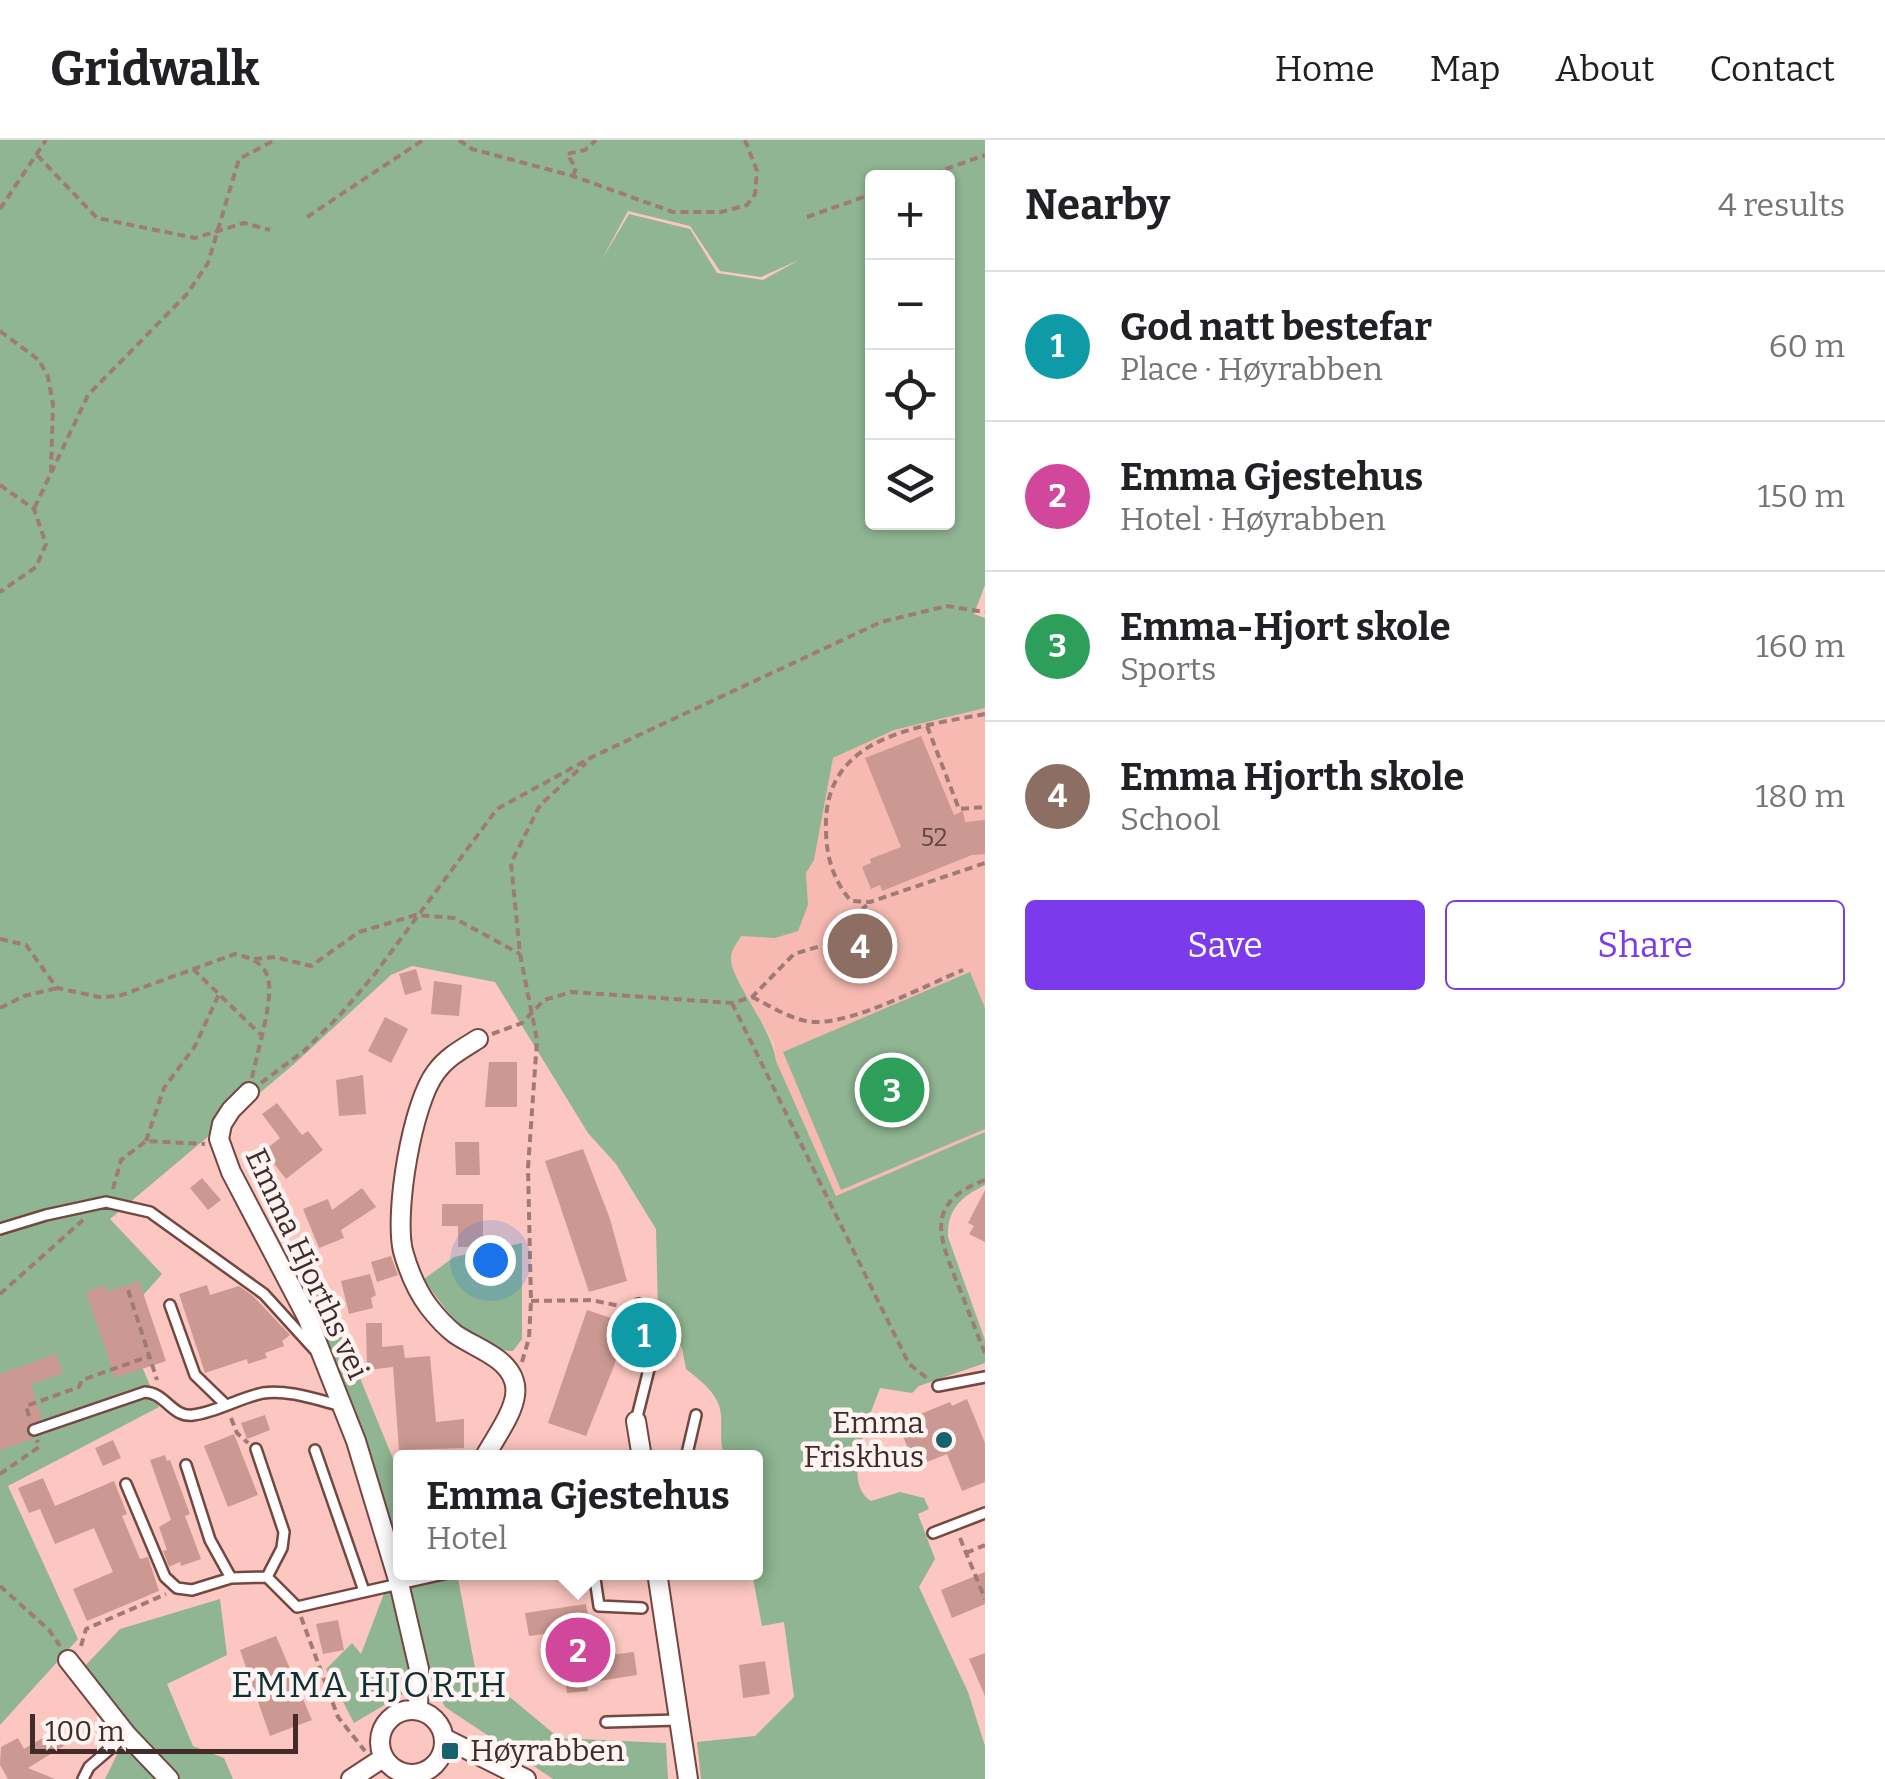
<!DOCTYPE html>
<html lang="en">
<head>
<meta charset="utf-8">
<style>
	body { margin:0; font-family:Bitter,serif; background:#f6f6f6; color:#202124 }
	.controls { position:absolute; right:30px; top:30px; display:grid; overflow:hidden; border-radius:10px; box-shadow:0 2px 8px #0004 }
	.controls button { width:90px; height:90px; display:grid; place-items:center; padding:0; border:0; border-bottom:2px solid #e0e0e0; background:#fff; color:#202124; font:50px sans-serif }
	.scale { position:absolute; left:30px; bottom:25px; width:268px; box-sizing:border-box; padding-left:10px; border:5px solid #412c2a; border-top:0; font-size:28px; line-height:35px; white-space:nowrap; color:#412c2a; -webkit-text-stroke:8px #fff4f2; paint-order:stroke }
	.you { position:absolute; left:490px; top:1120px; width:35px; height:35px; margin:-25px; border:8px solid #fff; border-radius:50%; background:#1a73e8; box-shadow:0 0 0 15px #1a73e833 }
	.badge { display:grid; place-items:center; width:65px; height:65px; border-radius:50%; background:#7c3aed; color:#fff; font-size:32px; font-weight:700 }
	.pin { position:absolute; translate:-50% -50%; border:5px solid #fff; box-shadow:0 2px 10px #0006 }
	.popup { position:absolute; left:393px; top:1310px; width:370px; height:130px; box-sizing:border-box; display:grid; place-content:center; border-radius:10px; background:#fff; filter:drop-shadow(0 2px 8px #0005); font-size:32px; white-space:nowrap; color:#757577 }
	.popup b { font-size:38px; color:#202124 }
	.popup::after { content:''; position:absolute; left:50%; top:100%; margin-left:-20px; border:20px solid transparent; border-top-color:#fff }
	.list { margin:0; padding:0; list-style:none }
	h2 { display:flex; justify-content:space-between; align-items:center; height:130px; margin:0; padding:0 40px; font-size:42px }
	h2 small { font-size:32px; font-weight:400; color:#757577 }
	.list li { display:grid; grid-template-columns:65px 1fr auto; gap:30px; align-items:center; box-sizing:border-box; height:150px; padding:0 40px; border-top:2px solid #e0e0e0 }
	.list b { display:block; font-size:38px; white-space:nowrap }
	.list p { margin:0; font-size:32px; white-space:nowrap; color:#757577 }
	.list em { font-size:32px; font-style:normal; color:#757577 }
	.actions { display:flex; gap:20px; padding:30px 40px }
	.actions a { flex:1; padding:22px 0; border:2px solid #7c3aed; border-radius:10px; text-align:center; font-size:35px; color:#7c3aed }
	.actions .main { background:#7c3aed; color:#fff }
	.icon { flex:none; width:55px; height:55px; fill:none; stroke:currentColor; stroke-width:2; stroke-linecap:round; stroke-linejoin:round }
	.map { position:relative; flex:none; width:985px; height:1639px; overflow:hidden }
	header { display:flex; align-items:center; gap:60px; box-sizing:border-box; height:140px; padding:0 50px; background:#fff; border-bottom:2px solid #e0e0e0 }
	header strong { font-size:48px }
	nav { display:flex; gap:55px; margin-inline-start:auto; font-size:35px }
	main { display:flex }
	aside { flex:1; background:#fff }
	.map>svg:first-child { display:block }
	.built { fill:#f6bab2 }
	.green { fill:#8fb592; fill-rule:evenodd }
	.building { fill:#cb9992 }
	.lines { fill:none; stroke-linecap:round; stroke-linejoin:round }
	.service-casing { stroke:#734742; stroke-width:14 }
	.minor-casing { stroke:#734742; stroke-width:22 }
	.path { stroke:#a07b76; stroke-width:4; stroke-dasharray:8 5; stroke-linecap:butt }
	.service { stroke:#fff; stroke-width:9 }
	.minor { stroke:#fff; stroke-width:18 }
	.poi-dot { fill:#16636d; stroke:#fff4f2; stroke-width:4 }
	.labels { text-anchor:middle; dominant-baseline:central; stroke-width:9; stroke-linejoin:round; paint-order:stroke }
	.number-label { font-size:25px; fill:#644744 }
	.street-label { font-size:30px; fill:#412c2a; stroke:#fff4f2 }
	.poi-label { font-size:30px; fill:#412c2a; stroke:#fff4f2; text-anchor:end }
	.quarter-label { font-size:35px; letter-spacing:2.5px; fill:#0e3135; stroke:#fff4f2 }
</style>
</head>
<body>
<header>
<strong>Gridwalk</strong>
<nav><a>Home</a><a>Map</a><a>About</a><a>Contact</a></nav>
</header>
<main>
<div class="map">
<svg width="985" height="1639" viewBox="0 0 985 1639">
	<rect width="100%" height="100%" fill="#fcc7c0"/>
	<path class="built" d="M 985,568 L 985,992 L 836,1056 L 776,921 L 774,903 L 732,831 L 730,813 L 741,796 L 753,795 L 808,765 L 806,733 L 814,720 L 833,618 L 894,590 Z"/>
	<path class="green" d="M 0,0 L 985,0 L 985,445 L 974,474 L 985,478 L 985,568 L 894,590 L 833,618 L 814,720 L 806,733 L 808,765 L 798,791 L 775,798 L 741,796 C 737,803 731,810 731,817 C 729,839 772,886 776,921 L 836,1056 L 985,992 L 985,1045 C 961,1057 947,1069 948,1097 L 985,1200 L 985,1223 L 919,1246 L 912,1253 L 880,1248 C 870,1276 840,1342 871,1361 L 900,1352 L 924,1358 L 929,1369 L 918,1374 L 935,1419 L 919,1447 L 968,1552 L 985,1606 L 985,1639 L 701,1639 L 697,1602 L 755,1596 L 794,1557 L 784,1482 L 762,1486 L 752,1433 L 756,1432 L 756,1318 L 725,1317 C 719,1302 722,1291 721,1275 C 720,1255 701,1241 686,1229 L 682,1208 L 658,1171 L 656,1089 L 616,1024 L 588,993 L 495,842 L 412,826 L 391,835 L 293,925 L 110,1079 L 162,1134 L 122,1179 L 159,1267 L 8,1346 L 78,1499 L 0,1585 ZM 872,38 L 948,38 L 948,382 L 872,382 ZM 628,71 L 690,86 L 720,131 L 761,137 L 799,120 L 763,140 L 717,133 L 690,89 L 629,74 L 601,121 Z
		M 970,832 L 985,868 L 985,989 L 841,1050 L 783,912 Z
		M 522,1103 L 522,1199 L 513,1211 C 473,1211 445,1170 424,1139 L 454,1117 Z
		M 285,1124 L 322,1145 L 400,1336 L 400,1432 L 457,1433 L 475,1528 L 559,1598 L 666,1603 L 668,1639 L 553,1639 L 445,1567 L 430,1538 L 354,1583 L 326,1529 L 352,1503 L 361,1514 L 399,1414 Z
		M 220,1459 L 227,1515 L 167,1544 L 193,1606 L 224,1618 L 233,1639 L 105,1639 L 129,1590 L 85,1526 L 120,1489 Z"/>
	<path class="building" d="M 921,596 L 954,675 L 963,671 L 965,682 L 985,680 L 985,714 L 972,715 L 882,751 L 880,745 L 871,749 L 862,727 L 871,723 L 870,719 L 901,707 L 865,618 Z
		M 416,829 L 422,850 L 405,855 L 399,834 Z
		M 434,841 L 462,845 L 459,876 L 431,874 Z
		M 385,877 L 408,889 L 391,923 L 368,911 Z
		M 489,922 L 517,922 L 517,967 L 485,967 Z
		M 363,935 L 366,974 L 339,976 L 336,940 Z
		M 277,963 L 302,995 L 308,991 L 323,1010 L 286,1039 L 264,1011 L 280,998 L 262,974 Z
		M 455,1002 L 479,1002 L 480,1035 L 456,1035 Z
		M 583,1009 L 610,1079 L 627,1141 L 589,1152 L 545,1021 Z
		M 202,1038 L 221,1060 L 208,1070 L 190,1048 Z
		M 362,1048 L 376,1067 L 341,1090 L 344,1098 L 319,1108 L 303,1069 L 328,1059 L 332,1070 Z
		M 985,1050 L 985,1102 L 969,1094 L 974,1086 L 968,1083 Z
		M 442,1064 L 483,1064 L 483,1107 L 458,1107 L 458,1086 L 442,1086 Z
		M 391,1116 L 398,1135 L 377,1142 L 371,1122 Z
		M 370,1134 L 376,1155 L 371,1158 L 373,1168 L 349,1174 L 341,1141 Z
		M 139,1141 L 166,1221 L 115,1238 L 86,1152 L 105,1145 L 107,1152 Z
		M 207,1145 L 210,1155 L 239,1146 L 253,1156 L 290,1195 L 282,1201 L 284,1206 L 265,1213 L 267,1218 L 248,1224 L 247,1219 L 205,1233 L 179,1154 Z
		M 587,1170 L 626,1183 L 614,1226 L 586,1296 L 548,1283 Z
		M 366,1183 L 382,1183 L 382,1207 L 403,1205 L 405,1218 L 430,1216 L 436,1282 L 464,1279 L 464,1308 L 399,1310 L 393,1227 L 367,1230 Z
		M 56,1214 L 63,1233 L 31,1244 L 42,1279 L 26,1288 L 28,1295 L 35,1298 L 0,1310 L 0,1234 Z
		M 967,1259 L 985,1303 L 985,1342 L 962,1351 L 947,1314 L 915,1327 L 903,1296 L 924,1288 L 918,1275 L 950,1262 L 952,1266 Z
		M 265,1275 L 270,1290 L 247,1299 L 241,1283 Z
		M 234,1294 L 258,1355 L 228,1367 L 204,1306 Z
		M 113,1300 L 121,1318 L 103,1326 L 95,1308 Z
		M 165,1315 L 167,1321 L 170,1320 L 190,1374 L 185,1376 L 201,1419 L 181,1426 L 180,1422 L 169,1427 L 163,1411 L 167,1410 L 159,1387 L 171,1380 L 150,1320 Z
		M 43,1338 L 55,1366 L 114,1341 L 127,1374 L 122,1376 L 140,1419 L 148,1417 L 159,1451 L 87,1481 L 73,1449 L 113,1432 L 94,1388 L 55,1404 L 40,1369 L 29,1373 L 18,1348 Z
		M 985,1432 L 985,1464 L 952,1478 L 941,1450 Z
		M 586,1464 L 594,1517 L 634,1512 L 637,1535 L 587,1543 L 588,1551 L 567,1553 L 558,1492 L 529,1496 L 525,1473 Z
		M 338,1480 L 344,1510 L 323,1514 L 316,1484 Z
		M 276,1496 L 312,1580 L 270,1596 L 240,1510 Z
		M 985,1513 L 985,1556 L 969,1519 Z
		M 765,1521 L 770,1554 L 743,1558 L 739,1525 Z
		M 56,1590 L 65,1605 L 28,1628 L 55,1639 L 8,1639 L 0,1625 L 1,1607 L 18,1598 L 24,1609 Z"/>
	<g class="lines">
		<g class="service-casing">
			<path id="service" d="M 0,1089 L 46,1075 L 106,1062 L 150,1072 L 264,1154 L 314,1209
				M 170,1165 L 195,1235 L 226,1265
				M 938,1246 L 985,1237
				M 636,1281 L 658,1193 L 651,1170 L 639,1164
				M 34,1290 L 145,1252 C 166,1253 172,1278 193,1275 C 217,1272 239,1258 263,1253 C 287,1249 318,1260 342,1266
				M 256,1309 L 284,1392 L 282,1408 L 267,1437
				M 315,1310 L 364,1451
				M 686,1318 L 696,1275
				M 186,1325 L 210,1400 L 231,1438
				M 126,1344 L 165,1437 L 177,1448 L 192,1450 L 231,1438 L 267,1437
				M 933,1393 L 985,1373
				M 594,1432 L 599,1466 L 642,1468
				M 267,1437 L 297,1467 L 452,1432
				M 606,1582 L 678,1580
				M 83,1639 L 89,1627 L 126,1595"/>
		</g>
		<g class="minor-casing">
			<path id="minor" d="M 478,899 C 462,909 447,917 436,932 C 412,963 394,1073 403,1111 C 408,1129 417,1151 429,1167 C 436,1176 446,1187 455,1194 C 475,1208 507,1217 514,1241 C 522,1264 495,1297 484,1318
				M 249,952 L 231,970 L 222,984 L 219,999 L 231,1032 L 307,1177 L 356,1301 L 399,1443 L 419,1529 L 418,1570
				M 636,1281 L 642,1318
				M 657,1432 L 688,1639
				M 68,1520 L 127,1595 L 169,1639
				M380 1602a32 32 0 1 1 64 0a32 32 0 1 1-64 0Z
				M 444,1598 L 526,1639
				M 351,1639 L 383,1618"/>
		</g>
		<path class="path" d="M 459,0 L 472,9 L 573,36 L 673,72 L 721,72 L 747,65 L 755,54 L 757,31 L 745,0
			M 37,15 L 97,78 L 195,98 L 244,83 L 270,90
			M 573,36 L 576,28 L 567,14 L 585,10 L 596,0
			M 921,38 L 985,15
			M 0,69 L 46,0
			M 307,77 L 423,0
			M 807,77 L 872,54
			M 0,191 L 39,220 L 48,237 L 53,264 L 51,333 L 34,369
			M 51,333 L 88,255 L 187,154 L 208,123 L 239,19 L 275,0
			M 0,345 L 34,369 L 46,404 L 36,427 L 0,452
			M 985,574 C 915,587 823,597 826,689 C 826,716 833,740 851,761 L 870,762 L 985,723
			M 927,586 L 959,669 L 985,667
			M 0,799 L 26,805 L 57,848 L 99,857 L 119,856 L 235,814 C 247,817 262,821 267,835 C 276,854 256,915 252,938
			M 254,819 L 275,817 L 311,826 L 359,792 L 416,775 L 454,778 L 520,814
			M 193,829 L 261,895
			M 752,857 C 771,866 794,882 816,882 C 857,882 924,846 963,830
			M 732,863 L 909,1224 L 927,1238
			M 0,868 L 24,856 L 57,848
			M 492,894 L 522,883 L 544,860 L 572,852 L 732,863 L 752,857 L 794,814 L 824,805 L 870,762
			M 261,943 L 304,911 L 340,875 L 374,835 L 497,669 L 594,616 L 881,482 L 947,466 L 985,472
			M 146,1001 L 164,948 L 195,906 L 219,854
			M 985,1040 C 927,1062 937,1092 956,1140 C 966,1164 975,1189 985,1213
			M 113,1049 L 121,1020 L 146,1001 L 205,1004
			M 128,1150 L 157,1240
			M 0,1154 L 83,1080
			M 531,1161 L 591,1160 L 625,1167
			M 522,1222 L 529,1198 L 531,1161 L 528,1028 L 537,900 L 520,814 L 511,723 L 540,665 L 586,623
			M 29,1276 L 26,1266 L 79,1247 L 82,1240 L 150,1216
			M 231,1278 L 237,1293 L 248,1303
			M 0,1334 L 39,1307 L 37,1300
			M 960,1398 L 985,1459
			M 966,1413 L 985,1405
			M 0,1446 L 49,1490 L 60,1506
			M 301,1477 L 338,1577 L 365,1611
			M 81,1506 L 86,1489 L 166,1454"/>
		<use href="#service" class="service"/>
		<use href="#minor" class="minor"/>
	</g>
	<g class="poi-dot">
		<circle cx="944" cy="1300" r="10"/>
		<rect x="440" y="1601" width="20" height="20" rx="5"/>
	</g>
	<g class="labels">
		<g class="number-label">
			<text x="934" y="698">52</text>
		</g>
		<g class="street-label">
			<text transform="translate(307 1124) rotate(65)">Emma Hjorths vei</text>
		</g>
		<g class="poi-label">
			<text x="924" y="1283">Emma<tspan x="924" dy="34">Friskhus</tspan></text>
			<text x="470" y="1611" text-anchor="start">Høyrabben</text>
		</g>
		<g class="quarter-label">
			<text x="370" y="1545">EMMA HJORTH</text>
		</g>
	</g>
</svg>
<div class="controls">
<button>+</button>
<button>−</button>
<button><svg class="icon" aria-label="locate" viewBox="0 0 24 24"><circle cx="12" cy="12" r="6"/><path d="M12 2v4M12 18v4M2 12h4M18 12h4"/></svg></button>
<button><svg class="icon" aria-label="layers" viewBox="0 0 24 24"><path d="M12 4l9 5-9 5-9-5zM3 14l9 5 9-5"/></svg></button>
</div>
<div class="scale">100 m</div>
<div class="you"></div>
<div class="pin badge" style="left:644px;top:1195px;background:#0f9aa8">1</div>
<div class="pin badge" style="left:578px;top:1510px;background:#d1479c">2</div>
<div class="popup"><b>Emma Gjestehus</b>Hotel</div>
<div class="pin badge" style="left:892px;top:950px;background:#2e9e5b">3</div>
<div class="pin badge" style="left:860px;top:806px;background:#8d6e63">4</div>
</div>
<aside>
<h2>Nearby<small>4 results</small></h2>
<ul class="list">
<li><span class="badge" style="background:#0f9aa8">1</span><div><b>God natt bestefar</b><p>Place · Høyrabben</p></div><em>60 m</em></li>
<li><span class="badge" style="background:#d1479c">2</span><div><b>Emma Gjestehus</b><p>Hotel · Høyrabben</p></div><em>150 m</em></li>
<li><span class="badge" style="background:#2e9e5b">3</span><div><b>Emma-Hjort skole</b><p>Sports</p></div><em>160 m</em></li>
<li><span class="badge" style="background:#8d6e63">4</span><div><b>Emma Hjorth skole</b><p>School</p></div><em>180 m</em></li>
</ul>
<div class="actions"><a class="main">Save</a><a>Share</a></div>
</aside>
</main>
</body>
</html>
